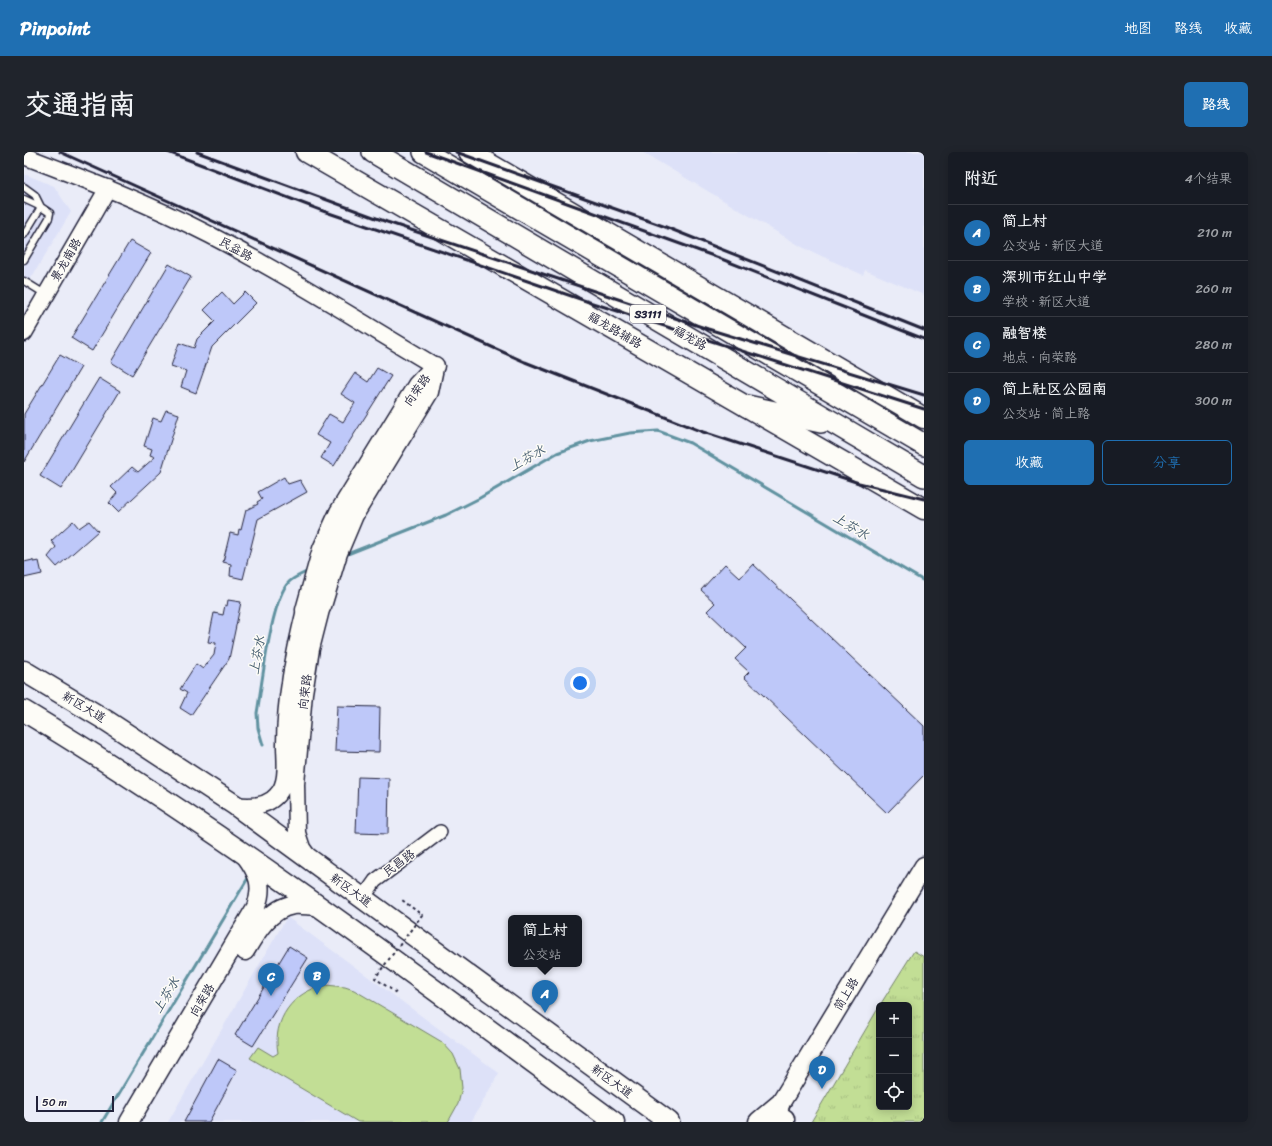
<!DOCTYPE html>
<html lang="zh">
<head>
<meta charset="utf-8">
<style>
	body { margin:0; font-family:Sriracha,"LXGW WenKai TC",sans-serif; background:#20242c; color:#f1f3f6 }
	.controls { position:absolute; right:12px; bottom:12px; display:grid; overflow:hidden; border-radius:6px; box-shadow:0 2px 10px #0003 }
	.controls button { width:36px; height:36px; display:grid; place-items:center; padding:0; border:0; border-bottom:1px solid #363941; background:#171b24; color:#f1f3f6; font:20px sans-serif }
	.scale { position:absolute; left:12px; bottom:10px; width:78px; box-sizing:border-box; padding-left:4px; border:2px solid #22223b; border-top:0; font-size:11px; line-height:14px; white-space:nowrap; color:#22223b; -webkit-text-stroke:3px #fdfcf7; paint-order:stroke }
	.you { position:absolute; left:556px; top:531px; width:14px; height:14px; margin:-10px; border:3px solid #fff; border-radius:50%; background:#1a73e8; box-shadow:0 0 0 6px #1a73e833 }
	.badge { display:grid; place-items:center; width:26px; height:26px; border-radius:50%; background:#1f6fb2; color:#fff; font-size:13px; font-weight:700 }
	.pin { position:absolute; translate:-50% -33px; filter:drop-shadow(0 1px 2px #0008) }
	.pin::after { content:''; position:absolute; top:21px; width:14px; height:12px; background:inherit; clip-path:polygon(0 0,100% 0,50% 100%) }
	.popup { position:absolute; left:484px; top:763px; width:74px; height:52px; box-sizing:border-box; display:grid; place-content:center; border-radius:6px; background:#171b24; filter:drop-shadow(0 1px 3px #0005); font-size:13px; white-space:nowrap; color:#9ea1a6 }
	.popup b { font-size:15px; color:#f1f3f6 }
	.popup::after { content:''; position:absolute; left:50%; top:100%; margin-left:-8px; border:8px solid transparent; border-top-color:#171b24 }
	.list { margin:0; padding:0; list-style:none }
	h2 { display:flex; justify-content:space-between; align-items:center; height:52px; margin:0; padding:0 16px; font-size:17px }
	h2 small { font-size:13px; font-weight:400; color:#9ea1a6 }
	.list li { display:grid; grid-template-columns:26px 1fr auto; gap:12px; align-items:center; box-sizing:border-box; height:56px; padding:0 16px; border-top:1px solid #363941 }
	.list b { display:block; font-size:15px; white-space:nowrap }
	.list p { margin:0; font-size:13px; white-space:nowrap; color:#9ea1a6 }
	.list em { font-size:13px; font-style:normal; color:#9ea1a6 }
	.actions { display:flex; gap:8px; padding:12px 16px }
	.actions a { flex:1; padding:9px 0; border:1px solid #1f6fb2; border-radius:6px; text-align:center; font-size:14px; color:#1f6fb2 }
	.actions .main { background:#1f6fb2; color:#fff }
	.icon { flex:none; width:22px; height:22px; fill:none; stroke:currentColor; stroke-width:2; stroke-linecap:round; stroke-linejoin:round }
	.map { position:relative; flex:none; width:900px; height:970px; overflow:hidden; border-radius:6px }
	header { display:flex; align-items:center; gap:24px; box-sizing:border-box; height:56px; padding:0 20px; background:#1f6fb2; color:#fff }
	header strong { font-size:19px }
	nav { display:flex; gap:22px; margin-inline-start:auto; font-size:14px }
	.intro { display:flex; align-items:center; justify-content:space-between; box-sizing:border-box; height:96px; padding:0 24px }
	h1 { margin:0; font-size:28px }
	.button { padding:10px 18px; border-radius:6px; background:#1f6fb2; color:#fff; font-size:14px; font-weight:700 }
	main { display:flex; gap:24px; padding:0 24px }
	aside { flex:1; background:#171b24; border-radius:6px; box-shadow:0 2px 10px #0003 }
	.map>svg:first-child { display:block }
	.built { fill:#dde1f8 }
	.park { fill:url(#park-tufts); stroke:#728068 }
	.garden { fill:#c2de95; stroke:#728068 }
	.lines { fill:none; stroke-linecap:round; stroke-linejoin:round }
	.stream { stroke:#6192a0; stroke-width:3 }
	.building { fill:#bec8f9; stroke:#22223b }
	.service-casing { stroke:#22223b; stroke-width:9 }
	.minor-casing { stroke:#22223b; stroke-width:16 }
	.tertiary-casing { stroke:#22223b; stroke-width:19 }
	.secondary-casing { stroke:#22223b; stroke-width:21 }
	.primary-casing { stroke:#22223b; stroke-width:23 }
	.trunk-casing { stroke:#22223b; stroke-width:24 }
	.service { stroke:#fdfcf7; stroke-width:6 }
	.minor { stroke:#fdfcf7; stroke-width:13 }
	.tertiary { stroke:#fdfcf7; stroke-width:16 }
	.secondary { stroke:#fdfcf7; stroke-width:18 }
	.primary { stroke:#fdfcf7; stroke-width:20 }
	.trunk { stroke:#fdfcf7; stroke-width:21 }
	.rail { stroke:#22223b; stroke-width:3 }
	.path-bridge { stroke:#22223b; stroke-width:2; stroke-dasharray:3 3; stroke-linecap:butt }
	.labels { text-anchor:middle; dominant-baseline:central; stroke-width:3; stroke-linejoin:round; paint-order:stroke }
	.shield { fill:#fdfcf7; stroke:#646373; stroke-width:1 }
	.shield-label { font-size:11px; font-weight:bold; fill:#22223b }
	.street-label { font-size:12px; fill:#22223b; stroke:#fdfcf7 }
	.water-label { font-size:13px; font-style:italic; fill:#425a6d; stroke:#fdfcf7 }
</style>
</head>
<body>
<header>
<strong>Pinpoint</strong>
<nav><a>地图</a><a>路线</a><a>收藏</a></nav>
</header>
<div class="intro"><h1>交通指南</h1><a class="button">路线</a></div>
<main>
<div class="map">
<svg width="900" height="970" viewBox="0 0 900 970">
	<defs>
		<pattern id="park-tufts" width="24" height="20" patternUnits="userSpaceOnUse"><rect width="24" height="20" fill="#c2de95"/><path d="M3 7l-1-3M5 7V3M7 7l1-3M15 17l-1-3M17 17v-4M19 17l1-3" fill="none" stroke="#a6be81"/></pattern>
	</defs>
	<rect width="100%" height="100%" fill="#eaecf8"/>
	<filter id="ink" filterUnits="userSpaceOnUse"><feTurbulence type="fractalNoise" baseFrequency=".025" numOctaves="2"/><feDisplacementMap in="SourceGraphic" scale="8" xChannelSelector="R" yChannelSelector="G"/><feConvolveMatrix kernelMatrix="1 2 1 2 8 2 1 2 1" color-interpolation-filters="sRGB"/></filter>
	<g filter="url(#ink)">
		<path class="built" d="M 618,0 L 900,0 L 900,143 L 841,118 L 839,123 L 778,95 Z
			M 0,22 L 30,34 L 47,60 L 0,138 Z
			M 263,765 L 475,921 L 447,970 L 144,970 Z"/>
		<path class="park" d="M 890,799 L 900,805 L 900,970 L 787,970 L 855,855 L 855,955 L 885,955 L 885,853 L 856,853 Z"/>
		<path class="garden" d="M 302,833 L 321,835 L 330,838 L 418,890 L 429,902 L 436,917 L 438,936 L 434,952 L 424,970 L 334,970 L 226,906 L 234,895 L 249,904 L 254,901 C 248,868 269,839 302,833 Z"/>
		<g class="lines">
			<path class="stream" d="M 321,403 L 422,363 L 454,347 L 533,301 L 566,289 L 606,281 L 634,279 L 666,291 L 900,429
				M 239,593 L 234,576 L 233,561 C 238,533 247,447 265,430 C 270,425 279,422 284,419
				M 78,970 L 224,726"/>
		</g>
		<path class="building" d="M 106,89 L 127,101 L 68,199 L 47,186 Z
			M 145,112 L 167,125 L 108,223 L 87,210 Z
			M 198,140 L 209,152 L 221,140 L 232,151 L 188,195 L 172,241 L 157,235 L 162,219 L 147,214 L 155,191 L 170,196 L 173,187 L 191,169 L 180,158 Z
			M 36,203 L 57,215 L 0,310 L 0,262 Z
			M 353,216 L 367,224 L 310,314 L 297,306 L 306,291 L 292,283 L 305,262 L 319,270 L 331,251 L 317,242 L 331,221 L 344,230 Z
			M 75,226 L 96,239 L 37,337 L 16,324 Z
			M 142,258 L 155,262 L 137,320 L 94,360 L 85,351 L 93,341 L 87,335 L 108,315 L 114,320 L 131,305 L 126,303 L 128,297 L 120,294 L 129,266 L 137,269 Z
			M 260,325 L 264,332 L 276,328 L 283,340 L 234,367 L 219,427 L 206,424 L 207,412 L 199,410 L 206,381 L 214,383 L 215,377 L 217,378 L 222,358 L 234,352 L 233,350 L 238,347 L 234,340 Z
			M 49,369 L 55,376 L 65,369 L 74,379 L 33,415 L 24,405 L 32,395 L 27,389 Z
			M 9,408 L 9,410 L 15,409 L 18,422 L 0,426 L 0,410 Z
			M 701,412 L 716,426 L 729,412 L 900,574 L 900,623 L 863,661 L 720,525 L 725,520 L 711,507 L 722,496 L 683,459 L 691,451 L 677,438 Z
			M 204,448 L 217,450 L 205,507 L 167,563 L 156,556 L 163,541 L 156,537 L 172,512 L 179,517 L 190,503 L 192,491 L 184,490 L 190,461 L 199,463 L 201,453 L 203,454 Z
			M 313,554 L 356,555 L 355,600 L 311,599 Z
			M 334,625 L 365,626 L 364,682 L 332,681 Z
			M 265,794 L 284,806 L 229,894 L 211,883 Z
			M 194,907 L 213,918 L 185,970 L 160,970 Z"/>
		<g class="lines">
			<g class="service-casing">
				<path id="service" d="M 0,35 L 11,43 L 17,55 L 0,83
					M 0,47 L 17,55 L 26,61 L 25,66 L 0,108
					M 0,129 L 21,142"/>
			</g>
			<g class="minor-casing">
				<path id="minor" d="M 339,746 L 351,729 L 416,680"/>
			</g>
			<g class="tertiary-casing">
				<path id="tertiary" d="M 0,4 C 63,28 126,52 186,83 C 263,123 337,170 411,214
					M 0,181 L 84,36
					M 211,653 C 225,655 243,655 253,643 C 265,631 261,608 261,593 C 261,547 270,503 281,458
					M 285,706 L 278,696 L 273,681 L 272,632 L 280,541 L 287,497 L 298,454"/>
			</g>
			<g class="secondary-casing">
				<path id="secondary" d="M 298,454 L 314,401 L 330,363 L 405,240 L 410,216
					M 281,458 L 298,397 L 315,360 L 393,233 L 411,214
					M 221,799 C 231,782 246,756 269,753 C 276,752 286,754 294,754
					M 748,965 L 900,714
					M 105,970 L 232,755 C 240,733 234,721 221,703"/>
			</g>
			<g class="primary-casing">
				<path id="primary" d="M 282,0 L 900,357
					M 445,0 L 900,266
					M 0,519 L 83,569 L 211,653 L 645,970
					M 0,559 C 206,683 397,828 590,970
					M 735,970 L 755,953
					M 760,970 L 760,967"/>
			</g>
			<g class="trunk-casing">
				<path id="trunk" d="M 349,0 L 900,324
					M 400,0 L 900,293
					M 723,254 L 797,270"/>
			</g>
			<use href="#service" class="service"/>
			<use href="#minor" class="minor"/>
			<use href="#tertiary" class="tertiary"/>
			<use href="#secondary" class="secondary"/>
			<use href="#primary" class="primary"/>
			<use href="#trunk" class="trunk"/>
			<path class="rail" d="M 36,0 L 501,210 L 679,280 L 835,331 L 900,347
				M 144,0 L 299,59 L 559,148 L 900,257
				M 173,0 L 363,70 L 684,177 L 900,243
				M 402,0 L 695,106 L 900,187
				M 432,0 L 639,74 L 900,178"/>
			<path class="path-bridge" d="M 372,841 L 351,826 L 398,763 L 378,748"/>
		</g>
	</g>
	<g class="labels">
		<rect class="shield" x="606" y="153" width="36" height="18" rx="3"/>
		<g class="shield-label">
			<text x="624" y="162">S3111</text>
		</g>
		<g class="street-label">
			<text transform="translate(212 97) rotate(29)">民益路</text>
			<text transform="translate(42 108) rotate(-60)">景龙南路</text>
			<text transform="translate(591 178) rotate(30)">福龙路辅路</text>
			<text transform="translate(666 186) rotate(30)">福龙路</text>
			<text transform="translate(393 238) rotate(-54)">向荣路</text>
			<text transform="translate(281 540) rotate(-83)">向荣路</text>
			<text transform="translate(60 555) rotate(31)">新区大道</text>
			<text transform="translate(375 711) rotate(-37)">民昌路</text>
			<text transform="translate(327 738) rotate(36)">新区大道</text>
			<text transform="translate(822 842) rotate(-59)">简上路</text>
			<text transform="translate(178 848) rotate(-59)">向荣路</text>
			<text transform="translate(588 929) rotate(36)">新区大道</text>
		</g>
		<g class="water-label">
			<text transform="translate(503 306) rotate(-29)">上芬水</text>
			<text transform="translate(827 374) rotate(31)">上芬水</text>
			<text transform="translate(233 503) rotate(-80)">上芬水</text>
			<text transform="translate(142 843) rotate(-59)">上芬水</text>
		</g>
	</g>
</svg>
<div class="controls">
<button>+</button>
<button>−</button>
<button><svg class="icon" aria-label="locate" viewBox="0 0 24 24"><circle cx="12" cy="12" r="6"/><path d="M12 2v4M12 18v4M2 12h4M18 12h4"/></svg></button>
</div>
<div class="scale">50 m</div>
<div class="you"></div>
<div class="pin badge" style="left:521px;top:861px">A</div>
<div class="popup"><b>简上村</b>公交站</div>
<div class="pin badge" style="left:293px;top:843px">B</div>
<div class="pin badge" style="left:247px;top:844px">C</div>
<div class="pin badge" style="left:798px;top:937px">D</div>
</div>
<aside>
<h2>附近<small>4个结果</small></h2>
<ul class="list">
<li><span class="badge">A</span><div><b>简上村</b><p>公交站 · 新区大道</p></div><em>210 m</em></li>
<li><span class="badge">B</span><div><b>深圳市红山中学</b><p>学校 · 新区大道</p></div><em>260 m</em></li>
<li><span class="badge">C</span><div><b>融智楼</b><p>地点 · 向荣路</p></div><em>280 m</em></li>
<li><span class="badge">D</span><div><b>简上社区公园南</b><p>公交站 · 简上路</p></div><em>300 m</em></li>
</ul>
<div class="actions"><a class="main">收藏</a><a>分享</a></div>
</aside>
</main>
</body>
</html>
